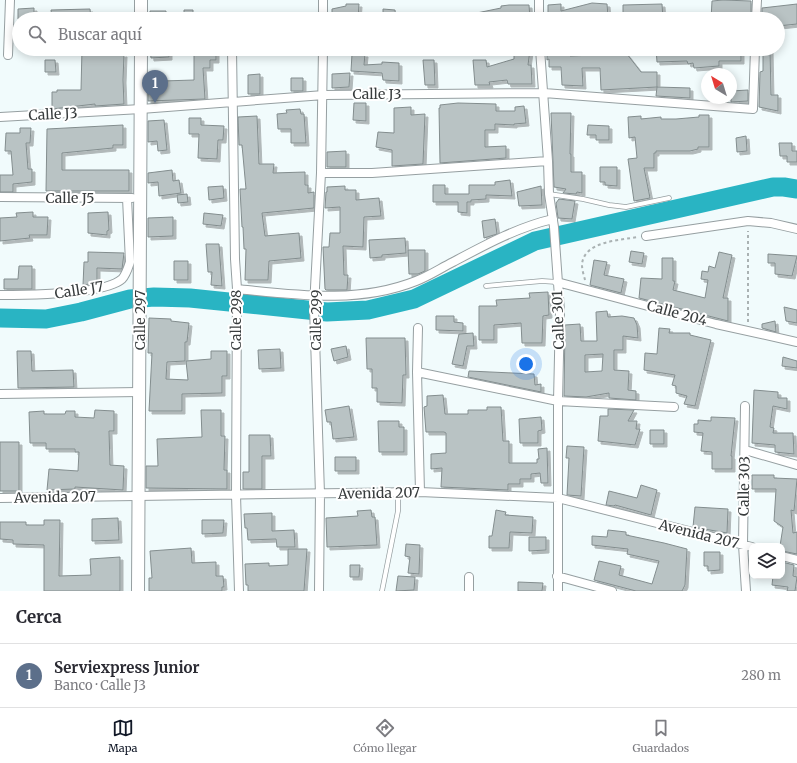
<!DOCTYPE html>
<html lang="es">
<head>
<meta charset="utf-8">
<style>
	body { margin:0; font-family:Merriweather,serif; background:#f7f7f7; color:#2b2b33 }
	.controls { position:absolute; right:12px; bottom:12px; display:grid; overflow:hidden; border-radius:8px; box-shadow:0 2px 10px #0003 }
	.controls button { width:36px; height:36px; display:grid; place-items:center; padding:0; border:0; border-bottom:1px solid #e1e1e2; background:#fff; color:#2b2b33; font:20px sans-serif }
	.compass { position:absolute; left:701px; top:68px; width:36px; height:36px; border-radius:50%; background:#fff; box-shadow:0 2px 10px #0003; rotate:322deg }
	.you { position:absolute; left:526px; top:364px; width:14px; height:14px; margin:-10px; border:3px solid #fff; border-radius:50%; background:#1a73e8; box-shadow:0 0 0 6px #1a73e833 }
	.badge { display:grid; place-items:center; width:26px; height:26px; border-radius:50%; background:#111827; color:#fff; font-size:13px; font-weight:700 }
	.pin { position:absolute; translate:-50% -33px; filter:drop-shadow(0 1px 2px #0008) }
	.pin::after { content:''; position:absolute; top:21px; width:14px; height:12px; background:inherit; clip-path:polygon(0 0,100% 0,50% 100%) }
	.list { margin:0; padding:0; list-style:none }
	h2 { display:flex; justify-content:space-between; align-items:center; height:52px; margin:0; padding:0 16px; font-size:17px }
	h2 small { font-size:13px; font-weight:400; color:#7c7c81 }
	.list li { display:grid; grid-template-columns:26px 1fr auto; gap:12px; align-items:center; box-sizing:border-box; height:64px; padding:0 16px; border-top:1px solid #e1e1e2 }
	.list b { display:block; font-size:15px; white-space:nowrap }
	.list p { margin:0; font-size:13px; white-space:nowrap; color:#7c7c81 }
	.list em { font-size:13px; font-style:normal; color:#7c7c81 }
	.icon { flex:none; width:22px; height:22px; fill:none; stroke:currentColor; stroke-width:2; stroke-linecap:round; stroke-linejoin:round }
	.map { position:relative; flex:none; width:797px; height:591px; overflow:hidden }
	.search { position:absolute; background:#fff; box-shadow:0 2px 10px #0003; left:12px; right:12px; top:12px; height:44px; display:flex; align-items:center; gap:10px; box-sizing:border-box; padding:0 14px; border-radius:22px; color:#7c7c81; font-size:15px }
	.sheet { height:116px; background:#fff }
	nav { display:flex; justify-content:space-around; align-items:center; box-sizing:border-box; height:56px; border-top:1px solid #e1e1e2; background:#fff; font-size:11px; color:#7c7c81 }
	nav a { display:grid; justify-items:center; gap:2px }
	nav .on { color:#111827 }
	.map>svg:first-child { display:block }
	.lines { fill:none; stroke-linecap:round; stroke-linejoin:round }
	.river { stroke:#29b4c3; stroke-width:19 }
	.building { fill:#b9c3c4; stroke:#838d8e; fill-rule:evenodd; filter:url(#shadow) }
	.lane-casing { stroke:#969fa1; stroke-width:5.5 }
	.street-casing { stroke:#969fa1; stroke-width:10 }
	.secondary-casing { stroke:#969fa1; stroke-width:14 }
	.path { stroke:#aab2b3; stroke-width:2; stroke-dasharray:3 3; stroke-linecap:butt }
	.lane { stroke:#fff; stroke-width:4 }
	.street { stroke:#fff; stroke-width:8 }
	.secondary { stroke:#fff; stroke-width:12 }
	.labels { text-anchor:middle; dominant-baseline:central; stroke-width:4; stroke-linejoin:round; paint-order:stroke }
	.street-label { font-size:14px; fill:#383c3d; stroke:#fff }
</style>
</head>
<body>
<div class="map">
<svg width="797" height="591" viewBox="0 0 797 591">
	<defs>
		<filter id="shadow"><feDropShadow dx="3" dy="3" stdDeviation="0" flood-color="#0004"/></filter>
	</defs>
	<rect width="100%" height="100%" fill="#f1fbfc"/>
	<g class="lines">
		<path class="river" d="M 0,318 L 46,319 L 81,312 L 130,299 L 154,297 L 190,298 L 327,312 L 368,310 L 414,299 L 535,241 L 773,187 L 784,187 L 797,189"/>
	</g>
	<path class="building" d="M 723,0 L 751,1 L 751,19 L 711,19 L 712,1 Z
		M 592,3 L 607,4 L 608,16 L 590,15 L 590,19 L 544,17 L 544,15 L 548,14 L 548,5 L 561,4 L 561,11 Z
		M 346,4 L 359,4 L 358,19 L 332,19 L 332,9 L 346,6 Z
		M 662,4 L 663,19 L 623,19 L 623,5 Z
		M 797,4 L 797,24 L 778,26 L 778,19 L 762,19 L 762,8 Z
		M 509,5 L 529,5 L 530,19 L 467,19 L 467,15 L 501,8 L 501,6 Z
		M 34,8 L 34,19 L 18,19 L 18,9 Z
		M 90,9 L 91,19 L 52,19 L 51,10 Z
		M 383,9 L 395,10 L 396,19 L 383,19 Z
		M 184,10 L 193,10 L 193,19 L 184,19 Z
		M 150,11 L 166,11 L 166,19 L 150,19 Z
		M 82,49 L 118,49 L 118,55 L 124,54 L 123,80 L 124,104 L 95,106 L 95,104 L 52,109 L 52,92 L 57,92 L 57,90 L 81,90 Z
		M 150,49 L 169,49 L 169,57 L 151,58 Z
		M 194,49 L 216,49 L 216,60 L 210,60 L 210,68 L 203,68 L 205,99 L 148,101 L 148,76 L 162,76 L 162,81 L 194,80 Z
		M 547,49 L 570,49 L 570,56 L 593,55 L 592,49 L 623,49 L 641,72 L 657,72 L 657,87 L 601,90 L 600,68 L 582,68 L 583,86 L 562,85 L 561,67 L 549,67 L 549,59 L 547,60 Z
		M 656,49 L 672,49 L 673,51 L 689,49 L 689,52 L 741,49 L 741,61 L 719,61 L 719,66 L 694,68 L 693,63 L 688,64 L 687,61 L 657,62 Z
		M 763,49 L 770,49 L 771,95 L 778,95 L 778,111 L 759,107 L 760,72 L 763,71 Z
		M 514,50 L 530,50 L 528,65 L 531,65 L 532,84 L 508,84 L 507,80 L 489,82 L 490,85 L 475,85 L 473,60 L 486,60 L 487,67 L 514,59 Z
		M 352,54 L 365,54 L 364,65 L 382,64 L 382,62 L 399,63 L 399,81 L 383,80 L 382,73 L 351,71 Z
		M 45,60 L 55,60 L 56,72 L 45,72 Z
		M 423,60 L 434,60 L 435,85 L 425,85 Z
		M 350,73 L 349,87 L 332,88 L 332,74 Z
		M 260,74 L 260,94 L 248,94 L 248,75 Z
		M 291,78 L 303,78 L 303,91 L 291,91 Z
		M 657,87 L 690,88 L 690,98 L 656,96 Z
		M 748,90 L 748,101 L 731,102 L 731,91 Z
		M 354,103 L 366,103 L 366,121 L 353,120 Z
		M 458,103 L 496,104 L 496,111 L 515,111 L 515,107 L 524,106 L 526,123 L 514,124 L 514,125 L 495,124 L 495,130 L 485,130 L 485,147 L 506,146 L 506,158 L 440,163 L 439,108 L 440,108 L 440,105 Z
		M 411,107 L 411,115 L 425,114 L 423,164 L 392,166 L 392,150 L 376,147 L 378,132 L 394,133 L 394,108 Z
		M 300,109 L 301,114 L 304,114 L 306,143 L 291,143 L 291,129 L 278,129 L 277,114 L 287,113 L 286,110 Z
		M 551,113 L 571,113 L 570,154 L 571,154 L 571,172 L 582,172 L 582,193 L 577,192 L 576,194 L 563,193 L 566,189 L 554,187 Z
		M 699,115 L 709,115 L 709,147 L 698,147 L 698,149 L 690,151 L 656,151 L 656,153 L 654,153 L 654,168 L 644,168 L 650,198 L 634,201 L 628,159 L 637,158 L 635,137 L 629,138 L 628,117 L 641,116 L 641,119 L 661,117 L 661,119 L 676,119 L 699,117 Z
		M 257,116 L 259,164 L 274,164 L 273,173 L 305,172 L 305,185 L 308,185 L 308,193 L 314,192 L 314,208 L 262,213 L 265,236 L 299,233 L 301,258 L 269,261 L 268,280 L 245,280 L 246,249 L 244,249 L 243,227 L 242,227 L 240,189 L 246,189 L 242,145 L 239,145 L 238,117 Z
		M 189,118 L 201,118 L 201,125 L 224,126 L 223,140 L 218,140 L 217,159 L 198,158 L 199,134 L 189,134 Z
		M 164,120 L 167,150 L 158,151 L 157,141 L 148,142 L 148,121 Z
		M 123,125 L 123,145 L 113,145 L 113,148 L 62,153 L 62,170 L 129,170 L 129,191 L 46,191 L 47,129 Z
		M 588,125 L 609,126 L 609,140 L 596,140 L 596,135 L 587,135 Z
		M 20,128 L 31,128 L 30,143 L 26,143 L 28,169 L 32,169 L 32,182 L 13,184 L 13,192 L 0,192 L 0,175 L 13,175 L 11,151 L 5,151 L 6,133 L 20,133 Z
		M 746,136 L 747,151 L 737,152 L 736,138 Z
		M 779,143 L 792,143 L 792,151 L 797,151 L 797,162 L 787,162 L 787,156 L 780,156 Z
		M 346,151 L 346,167 L 327,167 L 327,152 Z
		M 600,167 L 617,167 L 617,186 L 605,185 L 605,182 L 600,182 Z
		M 172,170 L 173,181 L 179,180 L 181,193 L 159,196 L 158,182 L 148,183 L 148,173 Z
		M 510,180 L 512,196 L 486,195 L 486,199 L 471,200 L 471,202 L 467,202 L 467,213 L 458,212 L 458,202 L 433,202 L 433,185 L 445,185 L 445,194 L 469,194 L 469,185 L 495,185 L 495,182 Z
		M 223,186 L 224,198 L 209,200 L 208,187 Z
		M 345,186 L 345,190 L 356,190 L 356,200 L 379,198 L 381,216 L 364,217 L 363,247 L 343,246 L 344,275 L 348,275 L 347,290 L 326,290 L 325,289 L 323,247 L 329,247 L 330,233 L 340,233 L 340,207 L 325,208 L 326,192 L 327,192 L 327,187 Z
		M 541,186 L 542,205 L 519,206 L 517,192 Z
		M 187,194 L 188,202 L 178,203 L 177,195 Z
		M 559,199 L 575,201 L 572,219 L 558,218 L 556,203 Z
		M 33,212 L 33,217 L 48,217 L 47,235 L 29,235 L 30,238 L 0,241 L 0,218 L 17,217 L 16,213 Z
		M 108,212 L 109,230 L 107,231 L 107,235 L 88,233 L 88,213 Z
		M 204,213 L 223,215 L 221,226 L 203,224 Z
		M 173,217 L 173,236 L 148,237 L 148,218 Z
		M 495,219 L 497,234 L 484,238 L 482,221 Z
		M 405,238 L 406,253 L 382,255 L 382,257 L 370,258 L 369,240 Z
		M 206,244 L 219,244 L 222,286 L 211,285 L 212,272 L 208,272 Z
		M 408,250 L 425,250 L 425,271 L 418,274 L 409,274 Z
		M 631,251 L 644,253 L 642,264 L 629,262 Z
		M 88,252 L 124,253 L 122,269 L 97,268 L 97,283 L 83,285 L 84,262 L 88,262 Z
		M 719,252 L 732,255 L 723,298 L 728,298 L 728,321 L 639,298 L 641,278 L 662,279 L 662,258 L 673,258 L 673,281 L 675,281 L 673,290 L 705,298 L 708,280 L 701,279 L 702,271 L 708,272 L 709,266 L 715,268 Z
		M 768,254 L 797,256 L 792,276 L 775,274 L 775,263 L 768,263 Z
		M 594,260 L 607,262 L 604,275 L 624,279 L 621,293 L 590,285 Z
		M 174,261 L 188,261 L 188,280 L 174,280 Z
		M 19,266 L 32,266 L 32,289 L 4,289 L 4,279 L 18,279 Z
		M 548,292 L 549,315 L 543,316 L 542,343 L 522,343 L 521,323 L 494,325 L 494,340 L 479,340 L 479,306 L 497,306 L 496,300 L 530,298 L 529,293 Z
		M 784,307 L 797,310 L 797,323 L 786,321 Z
		M 607,311 L 608,317 L 622,316 L 634,318 L 637,325 L 638,338 L 623,336 L 623,350 L 614,350 L 614,370 L 629,371 L 628,390 L 636,391 L 636,400 L 609,398 L 609,393 L 586,397 L 564,396 L 565,325 L 580,324 L 581,341 L 597,341 L 596,312 ZM 603,354 L 602,371 L 585,372 L 585,355 Z
		M 436,316 L 454,316 L 454,322 L 463,323 L 463,331 L 436,330 Z
		M 149,318 L 171,319 L 171,321 L 189,323 L 187,342 L 185,342 L 185,361 L 167,362 L 166,379 L 188,380 L 186,361 L 211,359 L 211,351 L 227,351 L 227,376 L 222,376 L 222,393 L 182,394 L 182,411 L 149,411 L 152,353 L 148,353 Z
		M 775,321 L 776,332 L 762,328 L 762,324 Z
		M 659,328 L 670,329 L 669,333 L 690,333 L 690,335 L 711,340 L 695,406 L 684,404 L 687,396 L 676,393 L 676,386 L 672,385 L 675,375 L 644,370 L 645,353 L 657,354 Z
		M 473,333 L 474,346 L 467,346 L 463,366 L 452,364 L 459,334 Z
		M 366,338 L 405,338 L 406,375 L 403,375 L 402,403 L 377,402 L 377,388 L 372,388 L 372,369 L 367,369 Z
		M 346,346 L 348,357 L 334,361 L 331,349 Z
		M 280,349 L 281,368 L 259,369 L 258,350 Z
		M 17,351 L 31,351 L 32,371 L 73,370 L 74,387 L 18,388 Z
		M 783,357 L 797,361 L 797,368 L 782,366 Z
		M 469,371 L 534,374 L 535,385 L 541,384 L 541,392 L 468,377 Z
		M 754,390 L 778,392 L 778,398 L 787,398 L 787,409 L 773,406 L 770,427 L 774,428 L 773,433 L 793,433 L 794,454 L 775,452 L 775,445 L 752,443 Z
		M 443,395 L 445,414 L 468,414 L 468,410 L 487,410 L 487,407 L 501,407 L 503,441 L 509,441 L 509,463 L 537,463 L 537,459 L 539,459 L 538,449 L 547,448 L 548,483 L 541,483 L 540,473 L 531,474 L 531,479 L 520,479 L 520,484 L 508,484 L 508,490 L 441,487 L 442,468 L 431,469 L 431,454 L 446,453 L 446,433 L 444,432 L 426,432 L 424,407 L 427,406 L 427,396 Z
		M 349,406 L 354,437 L 333,439 L 331,422 L 327,422 L 325,410 Z
		M 608,409 L 634,410 L 628,421 L 637,421 L 636,429 L 640,429 L 635,445 L 598,441 L 600,416 L 608,416 Z
		M 95,410 L 114,411 L 114,431 L 109,431 L 110,465 L 124,466 L 123,490 L 75,487 L 75,489 L 47,490 L 49,469 L 78,471 L 79,452 L 75,452 L 75,449 L 46,449 L 46,443 L 30,443 L 29,412 L 44,411 L 44,414 L 65,414 L 66,411 L 75,411 L 75,417 L 94,418 Z
		M 201,410 L 221,410 L 221,436 L 225,436 L 224,470 L 227,470 L 227,489 L 146,488 L 146,466 L 158,466 L 157,439 L 202,437 Z
		M 541,417 L 542,430 L 538,431 L 538,443 L 520,443 L 519,419 Z
		M 711,417 L 735,418 L 731,456 L 732,456 L 732,469 L 712,469 L 712,452 L 701,451 L 703,433 L 694,432 L 694,424 L 698,424 L 698,420 L 711,421 Z
		M 378,421 L 399,421 L 399,427 L 404,427 L 404,452 L 379,452 Z
		M 650,430 L 664,430 L 664,444 L 650,444 Z
		M 249,435 L 270,435 L 271,456 L 262,456 L 262,489 L 243,489 L 243,472 L 249,472 Z
		M 0,442 L 19,442 L 19,491 L 0,491 Z
		M 567,446 L 584,447 L 581,496 L 567,495 L 569,458 L 566,458 Z
		M 335,457 L 356,457 L 356,471 L 335,471 Z
		M 752,475 L 774,475 L 774,478 L 797,479 L 794,511 L 791,510 L 793,533 L 797,532 L 797,554 L 782,551 L 782,546 L 780,546 L 783,527 L 774,521 L 776,489 L 752,489 Z
		M 641,485 L 657,490 L 651,515 L 615,505 L 614,506 L 606,505 L 609,491 L 637,498 Z
		M 695,507 L 728,509 L 727,533 L 693,527 Z
		M 371,510 L 372,517 L 375,517 L 377,545 L 327,547 L 326,518 L 358,516 L 357,511 Z
		M 496,510 L 506,512 L 505,515 L 533,517 L 532,533 L 510,532 L 509,548 L 489,548 L 489,536 L 492,536 Z
		M 272,513 L 272,531 L 294,530 L 295,547 L 277,547 L 276,539 L 248,540 L 247,528 L 245,528 L 244,514 Z
		M 118,518 L 119,540 L 92,541 L 92,519 Z
		M 44,520 L 60,520 L 59,576 L 91,575 L 90,559 L 120,557 L 120,591 L 44,591 L 44,545 L 13,544 L 13,540 L 0,539 L 0,522 L 26,522 L 26,525 L 44,525 Z
		M 202,520 L 224,520 L 223,533 L 202,534 Z
		M 608,530 L 626,532 L 626,535 L 664,543 L 687,549 L 685,585 L 682,591 L 636,591 L 594,580 L 599,561 L 621,566 L 619,575 L 652,584 L 659,561 L 627,554 L 628,549 L 592,545 L 592,536 L 607,537 Z
		M 529,537 L 546,537 L 546,550 L 529,551 Z
		M 406,544 L 420,545 L 419,574 L 408,573 L 410,557 L 405,556 Z
		M 191,548 L 192,563 L 216,562 L 216,576 L 223,576 L 224,587 L 222,587 L 222,591 L 149,591 L 149,578 L 152,578 L 150,551 Z
		M 288,549 L 307,549 L 304,591 L 248,591 L 248,585 L 246,585 L 245,564 L 269,563 L 269,566 L 288,565 Z
		M 704,552 L 720,552 L 720,570 L 708,571 L 708,566 L 704,566 Z
		M 782,562 L 794,565 L 793,576 L 797,577 L 795,591 L 787,591 L 788,587 L 772,585 L 773,576 L 782,576 Z
		M 350,565 L 360,565 L 359,577 L 350,577 Z
		M 398,576 L 415,577 L 414,590 L 396,591 Z
		M 518,582 L 543,583 L 542,591 L 518,591 Z"/>
	<g class="lines">
		<g class="lane-casing">
			<path id="lane" d="M 549,194 L 583,199 L 609,205 L 626,207 L 669,198
				M 486,286 L 542,281 L 557,282
				M 382,591 L 398,511 L 398,492"/>
		</g>
		<g class="street-casing">
			<path id="street" d="M 323,0 L 323,19
				M 539,19 L 539,0
				M 756,19 L 757,0
				M 232,49 L 235,259 L 237,289 L 236,495 L 239,591
				M 540,49 L 548,161 L 549,194 L 554,227 L 560,311 L 558,401 L 558,591
				M 8,55 L 10,0
				M 0,117 L 141,109 L 324,95 L 544,93 L 753,109 L 755,49
				M 321,173 L 372,173 L 548,161
				M 0,197 L 132,198
				M 646,236 L 748,221 L 771,223 L 797,229
				M 557,282 L 716,324 L 797,342
				M 237,289 C 297,295 358,304 416,281 C 429,276 441,268 453,262 C 485,245 518,227 553,219
				M 0,295 C 25,295 104,295 122,279 C 126,275 128,268 130,262 L 127,198
				M 418,328 L 417,372 L 420,492
				M 417,372 L 558,401 L 674,407
				M 0,394 L 139,392
				M 745,406 L 743,545 L 746,591
				M 745,450 L 797,465
				M 0,498 L 420,492 L 558,498 L 752,547
				M 782,556 L 797,560
				M 557,576 L 612,591
				M 319,591 L 320,494 L 314,307 L 321,173 L 323,49
				M 469,591 L 469,577"/>
		</g>
		<g class="secondary-casing">
			<path id="secondary" d="M 141,0 L 141,19
				M 138,591 L 141,49"/>
		</g>
		<path class="path" d="M 585,280 C 584,276 582,270 582,265 C 583,241 621,240 638,237
			M 748,322 L 748,231"/>
		<use href="#lane" class="lane"/>
		<use href="#street" class="street"/>
		<use href="#secondary" class="secondary"/>
	</g>
	<g class="labels">
		<g class="street-label">
			<text x="377" y="94">Calle J3</text>
			<text transform="translate(53 114) rotate(-3)">Calle J3</text>
			<text x="70" y="198">Calle J5</text>
			<text transform="translate(79 290) rotate(-9)">Calle J7</text>
			<text transform="translate(677 313) rotate(15)">Calle 204</text>
			<text transform="translate(140 320) rotate(-90)">Calle 297</text>
			<text transform="translate(236 320) rotate(-90)">Calle 298</text>
			<text transform="translate(316 320) rotate(-90)">Calle 299</text>
			<text transform="translate(558 320) rotate(-92)">Calle 301</text>
			<text transform="translate(744 486) rotate(-89)">Calle 303</text>
			<text transform="translate(379 493) rotate(-1)">Avenida 207</text>
			<text transform="translate(55 497) rotate(-1)">Avenida 207</text>
			<text transform="translate(699 534) rotate(14)">Avenida 207</text>
		</g>
	</g>
</svg>
<div class="controls">
<button><svg class="icon" aria-label="layers" viewBox="0 0 24 24"><path d="M12 4l9 5-9 5-9-5zM3 14l9 5 9-5"/></svg></button>
</div>
<svg class="compass" viewBox="-18 -18 36 36"><path d="M0-13l5 13h-10z" fill="#e53935"/><path d="M0 13l5-13h-10z" fill="#7c7c81"/></svg>
<div class="you"></div>
<div class="pin badge" style="left:155px;top:103px;background:#5c6f8a">1</div>
<div class="search"><svg class="icon" aria-label="search" viewBox="0 0 24 24"><circle cx="10" cy="10" r="6"/><path d="M15 15l6 6"/></svg>Buscar aquí</div>
</div>
<section class="sheet">
<h2>Cerca<small></small></h2>
<ul class="list">
<li><span class="badge" style="background:#5c6f8a">1</span><div><b>Serviexpress Junior</b><p>Banco · Calle J3</p></div><em>280 m</em></li>
</ul>
</section>
<nav>
<a class="on"><svg class="icon" aria-label="map" viewBox="0 0 24 24"><path d="M3 6l6-2 6 2 6-2v14l-6 2-6-2-6 2zM9 4v14M15 6v14"/></svg>Mapa</a>
<a><svg class="icon" aria-label="directions" viewBox="0 0 24 24"><path d="M12 3l9 9-9 9-9-9zM9 14v-3h6M13 9l2 2-2 2"/></svg>Cómo llegar</a>
<a><svg class="icon" aria-label="saved" viewBox="0 0 24 24"><path d="M7 4h10v16l-5-4-5 4z"/></svg>Guardados</a>
</nav>
</body>
</html>
